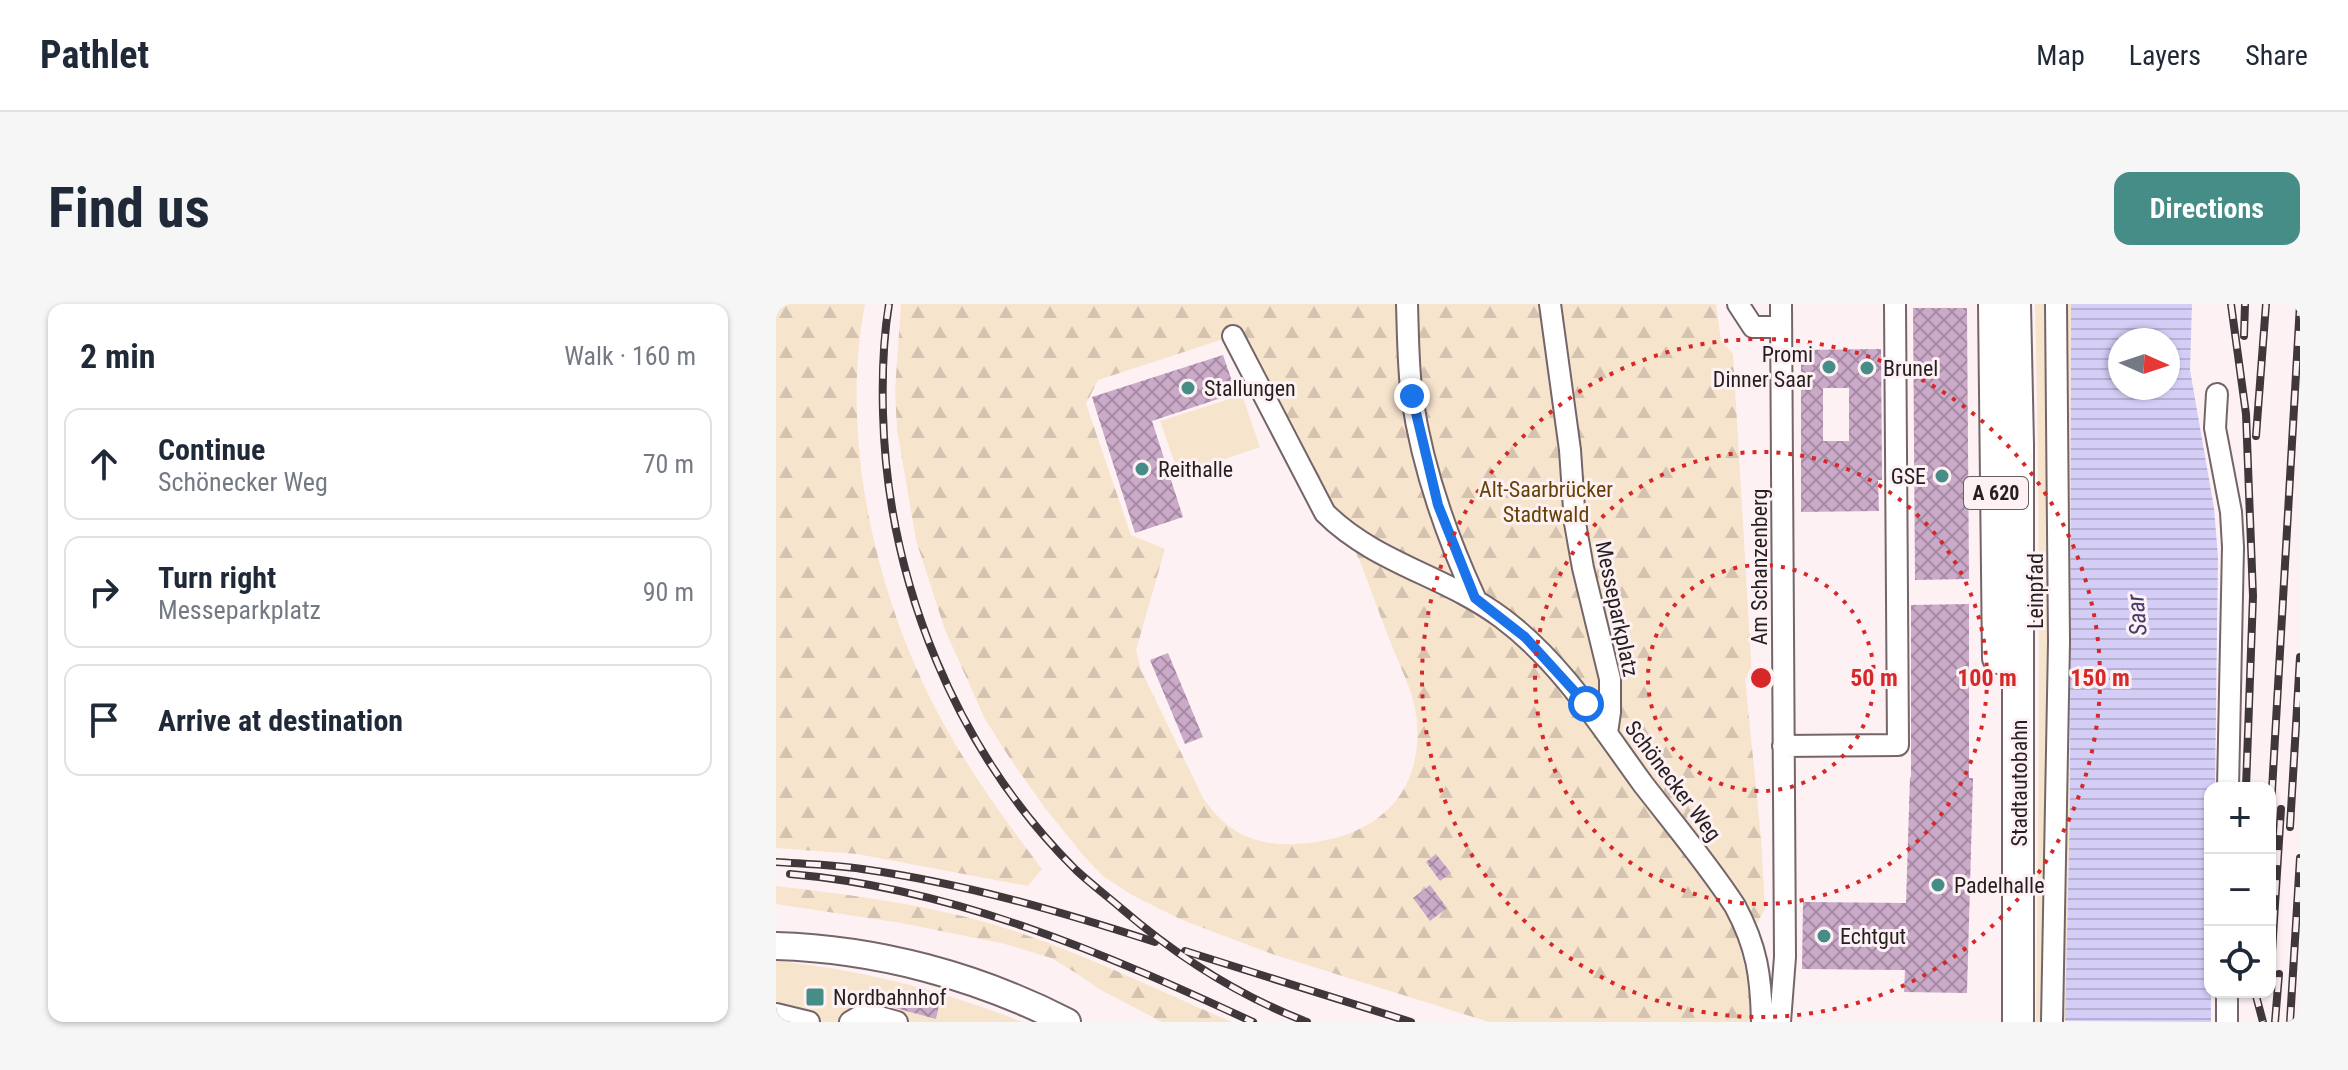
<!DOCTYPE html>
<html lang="en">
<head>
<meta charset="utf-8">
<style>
	body { margin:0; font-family:"Roboto Condensed",sans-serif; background:#f6f6f7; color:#1f2937 }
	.controls { position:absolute; right:24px; bottom:24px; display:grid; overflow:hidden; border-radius:16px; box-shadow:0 2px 6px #0004 }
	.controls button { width:72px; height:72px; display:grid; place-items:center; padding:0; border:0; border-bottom:2px solid #e0e1e3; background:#fff; color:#1f2937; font:40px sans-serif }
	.compass { position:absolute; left:1332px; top:24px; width:72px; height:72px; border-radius:50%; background:#fff; box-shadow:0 2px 6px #0004; rotate:93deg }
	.stop { position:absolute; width:24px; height:24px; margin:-18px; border:6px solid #1a73e8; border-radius:50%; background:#fff }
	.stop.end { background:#1a73e8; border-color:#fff; box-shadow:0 2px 8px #0008 }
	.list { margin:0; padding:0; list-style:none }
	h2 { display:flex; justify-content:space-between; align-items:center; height:104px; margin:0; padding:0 32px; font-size:34px }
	h2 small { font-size:26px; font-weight:400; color:#747a83 }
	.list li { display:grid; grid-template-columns:52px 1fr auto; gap:24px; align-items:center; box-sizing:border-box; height:112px; margin:0 16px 16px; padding:0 16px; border:2px solid #e0e1e3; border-radius:16px }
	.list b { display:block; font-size:30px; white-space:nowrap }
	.list p { margin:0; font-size:26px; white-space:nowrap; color:#747a83 }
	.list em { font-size:26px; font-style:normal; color:#747a83 }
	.icon { flex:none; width:44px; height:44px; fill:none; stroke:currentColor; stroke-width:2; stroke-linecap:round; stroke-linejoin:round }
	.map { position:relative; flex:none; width:1524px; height:718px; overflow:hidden; border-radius:16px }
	header { display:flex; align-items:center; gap:48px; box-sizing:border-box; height:112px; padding:0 40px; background:#fff; border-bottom:2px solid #e0e1e3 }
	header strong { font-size:38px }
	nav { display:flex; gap:44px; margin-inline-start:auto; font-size:28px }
	.intro { display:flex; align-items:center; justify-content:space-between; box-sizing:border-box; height:192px; padding:0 48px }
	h1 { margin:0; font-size:56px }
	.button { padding:20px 36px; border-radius:16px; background:#468c87; color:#fff; font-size:28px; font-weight:700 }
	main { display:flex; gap:48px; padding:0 48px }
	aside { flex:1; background:#fff; border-radius:16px; box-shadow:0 2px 6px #0004 }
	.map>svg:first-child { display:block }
	.green { fill:#f7e4cd }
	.forest { fill:url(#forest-firs); fill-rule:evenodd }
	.water { fill:url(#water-rules); fill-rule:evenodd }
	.building { fill:url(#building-cross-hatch); fill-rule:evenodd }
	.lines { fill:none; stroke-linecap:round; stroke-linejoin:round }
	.minor-casing { stroke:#756569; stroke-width:24 }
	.major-casing { stroke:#756569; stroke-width:30 }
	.highway-casing { stroke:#756569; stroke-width:34 }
	.minor { stroke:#fff; stroke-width:20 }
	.major { stroke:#fff; stroke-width:26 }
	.highway { stroke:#fff; stroke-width:30 }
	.rail-casing { stroke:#3f3739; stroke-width:8 }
	.rail { stroke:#fdf1f4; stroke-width:5; stroke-dasharray:15; stroke-linecap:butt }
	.route { stroke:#1a73e8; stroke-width:10 }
	.ring { fill:none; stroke:#d62828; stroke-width:4; stroke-dasharray:4 8 }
	.poi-dot { fill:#468c87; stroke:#fdf1f4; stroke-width:3 }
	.labels { text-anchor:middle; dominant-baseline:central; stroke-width:6; stroke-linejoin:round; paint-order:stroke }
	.shield { fill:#fdf1f4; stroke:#665e60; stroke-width:2 }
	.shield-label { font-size:20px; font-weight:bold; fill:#261f21 }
	.poi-label { font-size:22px; fill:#261f21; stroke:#fdf1f4; text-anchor:start }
	.park-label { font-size:22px; fill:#674205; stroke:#fdf1f4 }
	.street-label { font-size:22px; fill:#261f21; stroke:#fdf1f4 }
	.water-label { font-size:24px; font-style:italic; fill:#473b6e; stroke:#fdf1f4 }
	.centre { fill:#d62828; stroke:#fdf1f4; stroke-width:4 }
	.ring-label { font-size:24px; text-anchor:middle; font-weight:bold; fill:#d62828; stroke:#fdf1f4; stroke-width:6; stroke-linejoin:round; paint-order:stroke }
</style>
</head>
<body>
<header>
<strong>Pathlet</strong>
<nav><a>Map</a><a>Layers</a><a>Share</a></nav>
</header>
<div class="intro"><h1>Find us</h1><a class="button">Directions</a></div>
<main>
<aside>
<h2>2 min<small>Walk · 160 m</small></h2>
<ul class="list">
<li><svg class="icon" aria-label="ahead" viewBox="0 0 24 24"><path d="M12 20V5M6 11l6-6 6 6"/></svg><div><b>Continue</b><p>Schönecker Weg</p></div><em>70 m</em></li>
<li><svg class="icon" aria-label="right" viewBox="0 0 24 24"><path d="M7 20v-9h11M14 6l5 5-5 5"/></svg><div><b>Turn right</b><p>Messeparkplatz</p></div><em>90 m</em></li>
<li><svg class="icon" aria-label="arrive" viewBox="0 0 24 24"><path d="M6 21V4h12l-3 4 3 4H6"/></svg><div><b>Arrive at destination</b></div></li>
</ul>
</aside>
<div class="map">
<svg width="1524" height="718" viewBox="0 0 1524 718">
	<defs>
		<pattern id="forest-firs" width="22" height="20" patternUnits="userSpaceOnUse" patternTransform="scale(2)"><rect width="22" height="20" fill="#f7e4cd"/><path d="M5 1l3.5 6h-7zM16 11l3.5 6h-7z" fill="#d4c3b0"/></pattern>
		<pattern id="water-rules" width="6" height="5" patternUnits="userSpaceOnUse" patternTransform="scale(2)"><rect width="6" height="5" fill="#d4cdf6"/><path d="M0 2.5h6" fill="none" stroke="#b6b0d3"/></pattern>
		<pattern id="building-cross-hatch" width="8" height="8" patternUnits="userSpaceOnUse" patternTransform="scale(2)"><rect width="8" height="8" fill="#cbaac9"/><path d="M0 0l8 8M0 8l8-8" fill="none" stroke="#a58aa3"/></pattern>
	</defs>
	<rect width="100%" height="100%" fill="#fdf1f4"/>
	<path class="green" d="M 1259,0 L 1295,0 L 1294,501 L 1289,717 L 1260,718 C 1263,479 1265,239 1259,0 Z
		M 466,91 L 484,143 L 403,171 L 384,117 Z
		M 0,657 C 86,666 166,686 246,718 L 0,718 Z"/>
	<path class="forest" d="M 0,0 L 89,0 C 63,135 100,293 164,413 C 193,467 229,516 266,565 L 252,582 L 81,550 L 0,544 Z
		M 125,0 L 940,0 L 945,37 L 957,50 L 976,373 L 969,374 L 985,533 L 989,605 L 965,649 L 973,680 L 975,718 L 713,718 L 496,650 L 406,616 L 356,591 L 327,572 L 307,551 L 269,504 L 235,456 L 209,415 L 169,326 L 140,236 L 121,125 L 119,87 ZM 457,32 C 483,78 509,123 536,169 C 549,192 564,214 575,238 C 590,269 600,302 613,334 C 623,362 640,391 641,420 C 646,492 599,532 532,539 C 485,544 454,533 427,494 L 365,366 L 360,346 L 389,245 L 355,231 L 310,100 L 322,76 Z
		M 0,582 C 76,591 156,601 229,624 C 307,649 380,686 456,718 L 386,718 L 323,685 L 300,669 L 275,654 L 229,640 L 125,619 L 0,600 Z"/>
	<path class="water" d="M 1295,0 L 1416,0 L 1414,66 L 1438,204 L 1442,253 L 1439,484 L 1434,484 L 1435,718 L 1289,717 L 1294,501 ZM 1344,36 L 1392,36 L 1392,84 L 1344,84 Z"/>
	<path class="building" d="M 1137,4 L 1191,4 L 1193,275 L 1139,276 Z
		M 1105,45 L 1106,176 L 1102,176 L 1103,207 L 1025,208 L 1025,46 ZM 1047,84 L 1073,84 L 1073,137 L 1047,137 Z
		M 447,51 L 460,89 L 376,117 L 407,213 L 359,229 L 316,93 Z
		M 1193,300 L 1193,474 L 1197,474 L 1191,689 L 1128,688 L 1129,666 L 1026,665 L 1027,598 L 1130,599 L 1134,473 L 1135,473 L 1135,301 Z
		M 392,349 L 427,433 L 409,440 L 374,356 Z
		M 660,550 L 675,569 L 664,577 L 650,558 Z
		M 654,581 L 671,604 L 654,617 L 637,594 Z
		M 92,686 L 163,701 L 160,715 L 90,696 Z"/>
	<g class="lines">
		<g class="minor-casing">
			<path id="minor" d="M 631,0 C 632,31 632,62 636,93 C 646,162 670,231 699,294
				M 774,0 L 794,146 L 799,219 L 807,264 L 834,375 L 834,408 L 831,429
				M 962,0 L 977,23 L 1005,23
				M 457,32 L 549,209 C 599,259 670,272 726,314 C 785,358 824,421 867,480 C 898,520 931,559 959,602 C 981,643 985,672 986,718
				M 1441,90 L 1439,124 L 1455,208 L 1457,243 L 1452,484
				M 1007,442 L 1122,441 L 1119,0
				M 0,710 L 33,718
				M 74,718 L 89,709 L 121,718
				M 1004,718 L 1009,653 L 1005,0
				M 1276,718 L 1283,338 L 1280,0
				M 1451,718 L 1451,688"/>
		</g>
		<g class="major-casing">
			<path id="major" d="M 0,642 C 101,645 201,672 291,718"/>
		</g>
		<g class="highway-casing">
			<path id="highway" d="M 1218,0 L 1222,354
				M 1239,0 L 1242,140 L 1242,718"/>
		</g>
		<use href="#minor" class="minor"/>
		<use href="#major" class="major"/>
		<use href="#highway" class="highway"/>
		<g class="rail-casing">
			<path id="rail" d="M 113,0 C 107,36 106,72 107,109 C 111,277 180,447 300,566 C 315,580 331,592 346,605 C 402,653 463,692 531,718
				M 1455,0 L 1470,110 L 1477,292 L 1470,484
				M 1468,32 L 1469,0
				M 1480,132 L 1490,0
				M 1494,521 L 1524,0
				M 1514,523 L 1524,353
				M 0,558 C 29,560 58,561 86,565 C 186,579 283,607 379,638
				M 14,570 C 178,584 330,650 477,718
				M 409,647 L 635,718
				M 1496,681 L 1496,648 L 1505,505
				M 1479,688 L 1487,718
				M 1499,718 L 1503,670
				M 1514,718 L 1524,554"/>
		</g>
		<use href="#rail" class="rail"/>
	</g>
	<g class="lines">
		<path class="route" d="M 636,92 L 662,201 L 699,294 L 749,333 L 810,400"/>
	</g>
	<g class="ring">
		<circle cx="985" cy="374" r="113"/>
		<circle cx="985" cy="374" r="226"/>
		<circle cx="985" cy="374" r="339"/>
	</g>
	<g class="poi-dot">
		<circle cx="1053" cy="63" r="8"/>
		<circle cx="1091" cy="64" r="8"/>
		<circle cx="412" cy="84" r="8"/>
		<circle cx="366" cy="165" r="8"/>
		<circle cx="1166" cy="172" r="8"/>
		<circle cx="1162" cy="581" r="8"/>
		<circle cx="1048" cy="632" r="8"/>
		<rect x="29" y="683" width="20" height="20" rx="4"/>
	</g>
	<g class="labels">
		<rect class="shield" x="1188" y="173" width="64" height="32" rx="6"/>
		<g class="shield-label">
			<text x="1220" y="189">A 620</text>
		</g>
		<g class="poi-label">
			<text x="1037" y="50" text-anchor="end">Promi<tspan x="1037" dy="25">Dinner Saar</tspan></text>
			<text x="1107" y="64">Brunel</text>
			<text x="428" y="84">Stallungen</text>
			<text x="382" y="165">Reithalle</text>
			<text x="1150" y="172" text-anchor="end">GSE</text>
			<text x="1178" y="581">Padelhalle</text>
			<text x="1064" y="632">Echtgut</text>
			<text x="57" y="693">Nordbahnhof</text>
		</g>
		<g class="park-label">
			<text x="770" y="185">Alt-Saarbrücker<tspan x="770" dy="25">Stadtwald</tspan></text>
		</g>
		<g class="street-label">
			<text transform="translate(983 263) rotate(-90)">Am Schanzenberg</text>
			<text transform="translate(1259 287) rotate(-90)">Leinpfad</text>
			<text transform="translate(841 305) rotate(78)">Messeparkplatz</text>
			<text transform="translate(897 477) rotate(53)">Schönecker Weg</text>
			<text transform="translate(1243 479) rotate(-90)">Stadtautobahn</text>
		</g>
		<g class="water-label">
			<text transform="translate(1361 311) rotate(-95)">Saar</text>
		</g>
	</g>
	<circle cx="985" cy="374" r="12" class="centre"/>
	<g class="ring-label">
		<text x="1098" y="382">50 m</text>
		<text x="1211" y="382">100 m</text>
		<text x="1324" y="382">150 m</text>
	</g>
</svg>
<div class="controls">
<button>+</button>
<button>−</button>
<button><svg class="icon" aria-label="locate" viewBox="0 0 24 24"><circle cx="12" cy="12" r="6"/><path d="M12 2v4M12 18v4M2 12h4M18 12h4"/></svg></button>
</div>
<svg class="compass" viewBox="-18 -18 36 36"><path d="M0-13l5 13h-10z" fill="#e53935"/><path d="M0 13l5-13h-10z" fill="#747a83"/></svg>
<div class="stop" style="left:810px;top:400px"></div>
<div class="stop end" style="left:636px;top:92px"></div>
</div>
</main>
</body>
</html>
